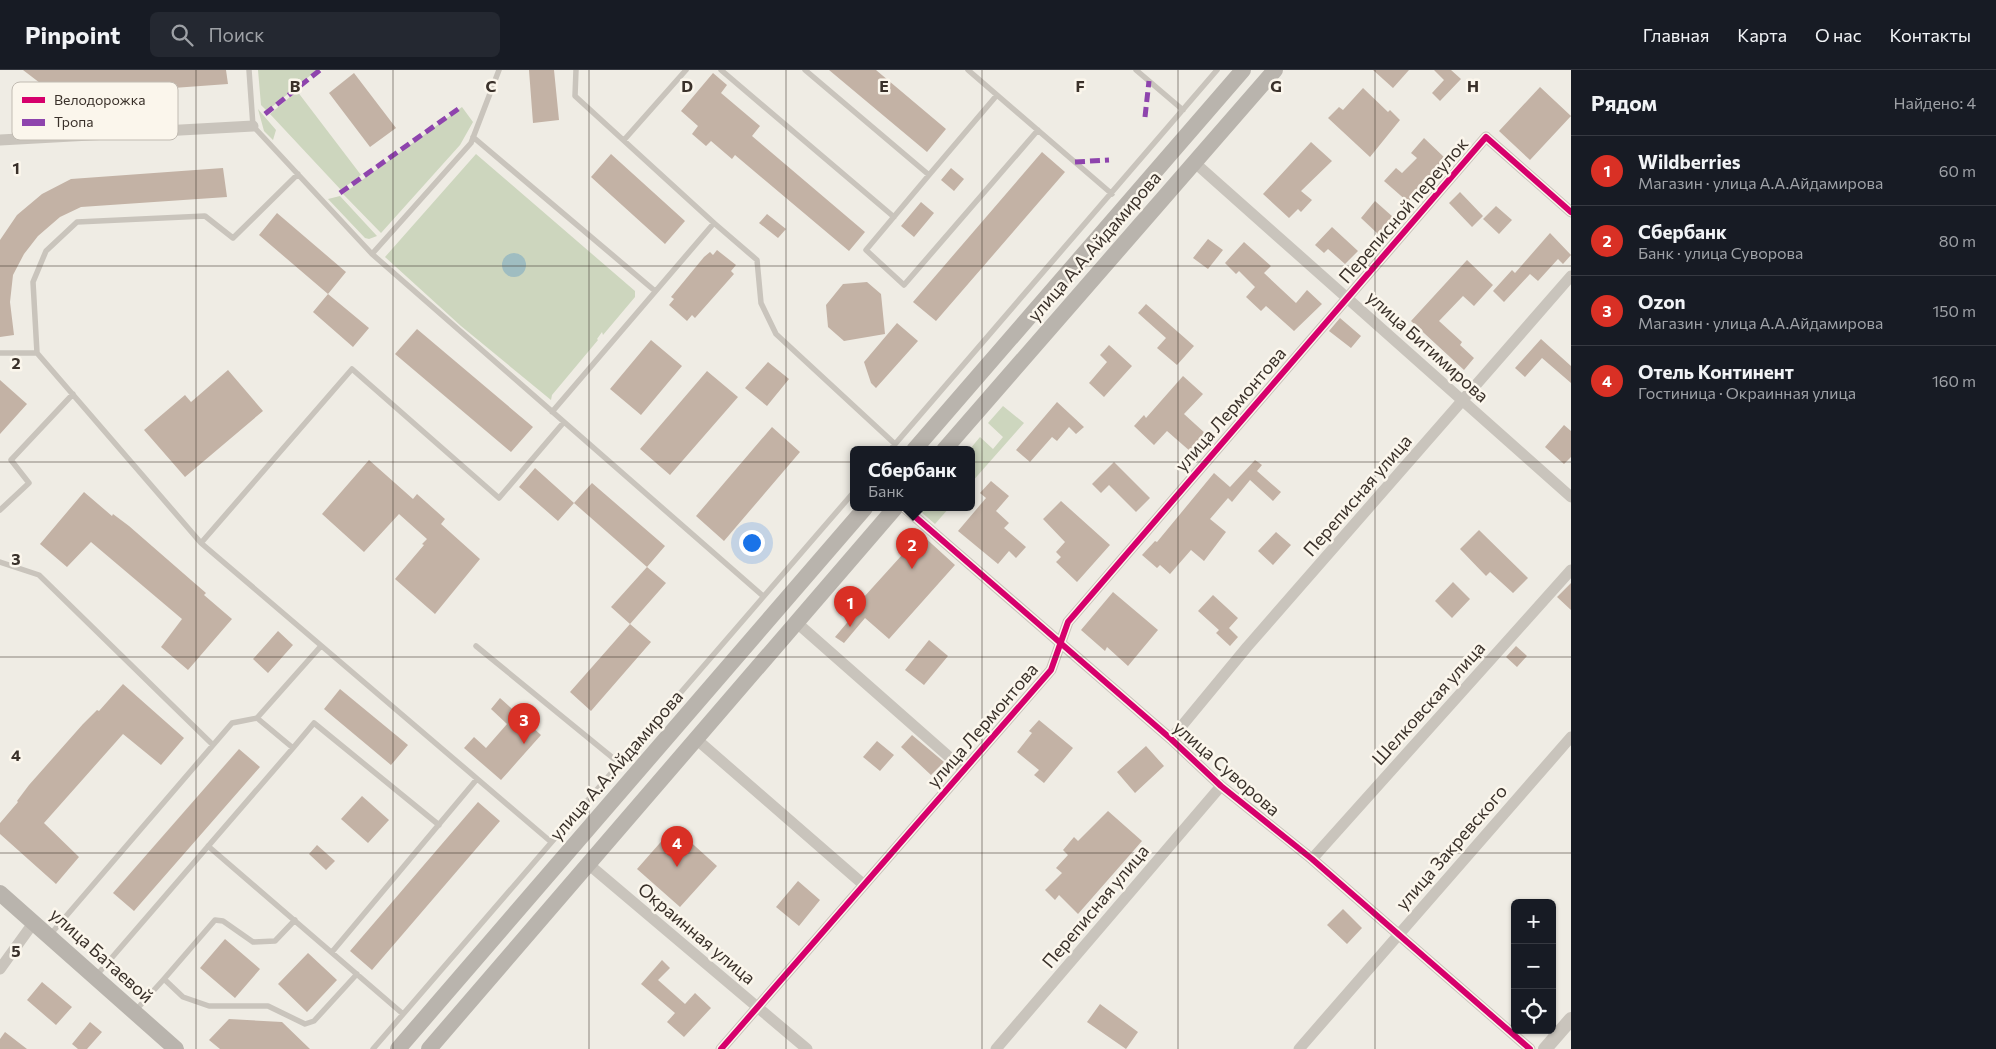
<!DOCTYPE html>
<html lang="ru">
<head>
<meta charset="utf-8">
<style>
	body { margin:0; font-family:Commissioner,sans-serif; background:#242831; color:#f1f3f6 }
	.controls { position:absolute; right:15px; bottom:15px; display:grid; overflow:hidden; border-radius:8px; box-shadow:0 1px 4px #0004 }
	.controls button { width:45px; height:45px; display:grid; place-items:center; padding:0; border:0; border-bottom:1px solid #363941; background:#171b24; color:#f1f3f6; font:25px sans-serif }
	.you { position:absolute; left:751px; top:472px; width:18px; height:18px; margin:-12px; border:4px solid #fff; border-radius:50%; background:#1a73e8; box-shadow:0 0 0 8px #1a73e833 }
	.badge { display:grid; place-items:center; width:32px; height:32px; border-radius:50%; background:#d93025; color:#fff; font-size:16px; font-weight:700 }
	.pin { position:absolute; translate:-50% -41px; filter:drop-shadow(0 1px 2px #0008) }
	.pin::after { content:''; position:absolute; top:26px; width:18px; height:15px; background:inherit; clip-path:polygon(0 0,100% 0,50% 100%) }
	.popup { position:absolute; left:850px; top:376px; width:125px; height:65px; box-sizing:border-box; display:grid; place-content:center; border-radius:8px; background:#171b24; filter:drop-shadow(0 1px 4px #0005); font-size:16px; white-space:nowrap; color:#9ea1a6 }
	.popup b { font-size:19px; color:#f1f3f6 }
	.popup::after { content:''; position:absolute; left:50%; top:100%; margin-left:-10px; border:10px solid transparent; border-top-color:#171b24 }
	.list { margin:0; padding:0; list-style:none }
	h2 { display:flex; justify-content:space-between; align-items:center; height:65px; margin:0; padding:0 20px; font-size:21px }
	h2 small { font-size:16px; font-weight:400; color:#9ea1a6 }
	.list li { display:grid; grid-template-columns:32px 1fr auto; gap:15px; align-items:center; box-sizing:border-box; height:70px; padding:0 20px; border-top:1px solid #363941 }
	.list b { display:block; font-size:19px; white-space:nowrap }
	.list p { margin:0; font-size:16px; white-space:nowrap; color:#9ea1a6 }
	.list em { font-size:16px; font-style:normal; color:#9ea1a6 }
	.icon { flex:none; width:28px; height:28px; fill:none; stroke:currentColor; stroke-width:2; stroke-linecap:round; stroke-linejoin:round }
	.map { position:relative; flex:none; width:1571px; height:979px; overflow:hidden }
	header { display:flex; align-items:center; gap:30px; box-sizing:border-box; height:70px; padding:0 25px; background:#171b24; border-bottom:1px solid #363941 }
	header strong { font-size:24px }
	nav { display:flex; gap:28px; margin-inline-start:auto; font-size:18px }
	.search { width:350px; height:45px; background:#242831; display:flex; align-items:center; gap:12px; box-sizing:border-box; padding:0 18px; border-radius:8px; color:#9ea1a6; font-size:19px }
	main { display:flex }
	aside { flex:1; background:#171b24 }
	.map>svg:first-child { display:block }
	.green { fill:#cdd6be }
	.water { fill:#9fbdc1 }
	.building { fill:#c3b2a5 }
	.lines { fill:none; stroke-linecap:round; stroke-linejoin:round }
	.service { stroke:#c9c4bc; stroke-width:5.5 }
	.minor { stroke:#c9c4bc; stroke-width:11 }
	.tertiary { stroke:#c9c4bc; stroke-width:14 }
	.secondary { stroke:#b9b4ad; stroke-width:16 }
	.quiet { stroke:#8e44ad; stroke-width:5; stroke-dasharray:10 5; stroke-linecap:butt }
	.cycleway-casing { stroke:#fbf6ec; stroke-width:9 }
	.cycleway { stroke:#d6006c; stroke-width:6 }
	.grid { fill:none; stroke:#3a312a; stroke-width:1; stroke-opacity:0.55 }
	.labels { text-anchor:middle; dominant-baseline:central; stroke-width:5; stroke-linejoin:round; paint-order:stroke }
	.street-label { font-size:18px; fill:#3a312a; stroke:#fbf6ec }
	.key { fill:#fbf6ec; stroke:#c1bbb2; stroke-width:1 }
	.key-label { font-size:14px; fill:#3a312a }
	.grid-label { font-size:16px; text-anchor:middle; font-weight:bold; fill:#3a312a; stroke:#fbf6ec; stroke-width:5; stroke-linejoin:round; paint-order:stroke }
</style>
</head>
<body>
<header>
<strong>Pinpoint</strong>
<div class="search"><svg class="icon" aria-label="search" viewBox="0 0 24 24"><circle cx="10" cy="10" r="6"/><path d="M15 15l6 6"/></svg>Поиск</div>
<nav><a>Главная</a><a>Карта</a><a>О нас</a><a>Контакты</a></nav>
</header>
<main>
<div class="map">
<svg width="1571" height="979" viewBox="0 0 1571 979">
	<rect width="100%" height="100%" fill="#efece4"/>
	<path class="green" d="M 258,0 L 317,0 L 267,41 L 261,35 Z
		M 297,21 L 361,105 L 341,120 L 270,44 Z
		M 462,37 L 473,52 L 460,75 L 381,163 L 343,124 Z
		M 258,39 L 276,60 L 273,70 L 264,61 Z
		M 476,84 L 635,221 L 635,227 L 603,265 L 602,262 L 597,269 L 598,270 L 552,325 L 551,330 L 461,256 L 385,187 Z
		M 340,126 L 377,166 L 369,169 L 365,168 L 328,129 Z
		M 1003,336 L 1024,353 L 971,413 L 971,386 L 974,383 L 970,379 L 980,367 L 993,379 L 1003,367 L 988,353 Z
		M 920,438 L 949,438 L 935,454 L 920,441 Z"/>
	<path class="water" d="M502 195a12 12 0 1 1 24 0a12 12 0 1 1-24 0Z"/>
	<path class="building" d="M 23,0 L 226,0 L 228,14 L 77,25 L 40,13 Z
		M 529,0 L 554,0 L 559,50 L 533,53 Z
		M 829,0 L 876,0 L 946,59 L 927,82 Z
		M 1373,0 L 1409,0 L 1393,18 Z
		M 1434,0 L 1451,0 L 1461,9 L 1440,31 L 1432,23 L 1444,10 Z
		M 354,3 L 396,58 L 370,77 L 329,23 Z
		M 713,3 L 727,15 L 721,23 L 760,56 L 752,66 L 865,162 L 849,181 L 735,85 L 732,89 L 711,71 L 706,76 L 692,64 L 698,56 L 681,41 Z
		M 1540,17 L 1571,46 L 1530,90 L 1499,61 Z
		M 1363,18 L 1388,42 L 1390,40 L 1400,50 L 1370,87 L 1328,48 L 1339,37 L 1343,40 Z
		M 1424,68 L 1445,88 L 1408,132 L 1384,111 L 1396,98 L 1402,103 L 1417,88 L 1411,83 Z
		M 1311,72 L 1332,91 L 1301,121 L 1312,130 L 1301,142 L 1298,139 L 1289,148 L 1263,124 Z
		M 1042,82 L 1065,102 L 936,251 L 913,232 Z
		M 611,84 L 685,151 L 665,174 L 591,107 Z
		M 223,98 L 227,127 L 81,137 L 60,147 L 38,166 L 24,184 L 13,205 L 10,232 L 14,265 L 0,267 L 0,170 L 17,145 L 42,124 L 71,109 Z
		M 951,98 L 964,109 L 954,121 L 941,110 Z
		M 1460,122 L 1483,146 L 1472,157 L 1449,133 Z
		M 1375,131 L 1393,147 L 1378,164 L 1361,148 Z
		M 921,132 L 934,143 L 914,167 L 901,156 Z
		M 1496,136 L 1512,150 L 1499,164 L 1483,149 Z
		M 277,143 L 346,202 L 328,224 L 259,165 Z
		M 767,144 L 786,159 L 778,168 L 759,153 Z
		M 1332,157 L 1358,181 L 1345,194 L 1328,179 L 1324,183 L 1315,175 Z
		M 1550,163 L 1571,185 L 1563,194 L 1558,189 L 1538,211 L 1530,204 L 1504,232 L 1493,221 L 1512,200 L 1515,203 Z
		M 1208,169 L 1223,180 L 1208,199 L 1193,188 Z
		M 1244,172 L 1271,196 L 1264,203 L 1296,233 L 1307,220 L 1322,234 L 1294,261 L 1266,236 L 1261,241 L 1246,227 L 1255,217 L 1239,201 L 1236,204 L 1225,193 Z
		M 717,180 L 736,195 L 731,201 L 734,204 L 695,248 L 692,245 L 687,251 L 669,235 L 674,229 L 671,227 L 704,187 L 710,182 L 713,185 Z
		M 1467,190 L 1493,215 L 1474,236 L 1463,226 L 1439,251 L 1462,272 L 1460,275 L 1474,288 L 1464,300 L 1411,251 Z
		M 867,212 L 881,224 L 885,264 L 844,271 L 828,257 L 826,235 L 843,214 Z
		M 328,224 L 369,258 L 353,277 L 313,242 Z
		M 1146,234 L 1194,276 L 1177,295 L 1157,278 L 1166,268 L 1138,243 Z
		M 1340,248 L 1361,266 L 1351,278 L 1329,261 Z
		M 897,253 L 918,271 L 876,318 L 871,313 L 864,292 Z
		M 417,259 L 533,357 L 511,382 L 395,284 Z
		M 1541,269 L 1571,296 L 1571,313 L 1542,288 L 1525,307 L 1515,298 Z
		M 651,270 L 682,296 L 641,345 L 610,319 Z
		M 1109,275 L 1132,296 L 1104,327 L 1089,313 L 1107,292 L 1100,285 Z
		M 768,292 L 789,309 L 767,336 L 745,318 Z
		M 228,300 L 263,341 L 185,407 L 144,360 L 185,325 L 191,332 Z
		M 707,301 L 738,327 L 670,405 L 640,379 Z
		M 1183,306 L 1203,324 L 1184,344 L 1206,364 L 1191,382 L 1167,361 L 1154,375 L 1134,356 L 1144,345 L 1146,348 Z
		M 0,310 L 27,334 L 0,364 Z
		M 1057,332 L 1084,357 L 1076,364 L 1069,357 L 1057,371 L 1052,367 L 1030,392 L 1016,380 Z
		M 1564,355 L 1571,361 L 1571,387 L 1564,394 L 1545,377 Z
		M 772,357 L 800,382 L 724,471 L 696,446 Z
		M 369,390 L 413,429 L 417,424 L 445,449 L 441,454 L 480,489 L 435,544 L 395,509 L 424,475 L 422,474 L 427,469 L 399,444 L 364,482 L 322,444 Z
		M 1255,390 L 1262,395 L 1257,401 L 1281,422 L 1273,431 L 1250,410 L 1232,432 L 1228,428 L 1210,449 L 1226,462 L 1204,491 L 1191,480 L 1170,504 L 1160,495 L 1157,498 L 1142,485 L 1155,471 L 1157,472 L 1214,403 L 1230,417 Z
		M 1114,392 L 1150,428 L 1136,442 L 1109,415 L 1101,423 L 1092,414 Z
		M 535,398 L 574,433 L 558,451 L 519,417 Z
		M 991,411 L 1009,426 L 996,441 L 1009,453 L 1004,458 L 1026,477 L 1016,488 L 1009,481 L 998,494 L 958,461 L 986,428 L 980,423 Z
		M 592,413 L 665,476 L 647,497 L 574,433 Z
		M 84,422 L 112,446 L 113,444 L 129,456 L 191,510 L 206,523 L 204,525 L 232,549 L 188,600 L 161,577 L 182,549 L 91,472 L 67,497 L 40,474 Z
		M 1061,431 L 1110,475 L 1077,512 L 1056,492 L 1061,487 L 1056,482 L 1065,472 L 1043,449 Z
		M 1479,460 L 1528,508 L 1513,523 L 1490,502 L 1486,506 L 1460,479 Z
		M 1276,462 L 1291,475 L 1273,495 L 1258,481 Z
		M 921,464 L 955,495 L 889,569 L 865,548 L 844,573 L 835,567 L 857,541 L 854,538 Z
		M 647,497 L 666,513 L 630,554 L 611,537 Z
		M 1453,512 L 1470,529 L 1452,548 L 1435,531 Z
		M 1571,513 L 1571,540 L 1557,527 Z
		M 1113,522 L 1158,560 L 1128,596 L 1107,577 L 1105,581 L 1081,560 Z
		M 1213,525 L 1238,548 L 1229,558 L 1238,567 L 1230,576 L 1216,563 L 1219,560 L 1198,541 Z
		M 630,554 L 651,572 L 591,641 L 570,622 Z
		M 278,561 L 293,575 L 268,603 L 253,589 Z
		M 929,570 L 948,586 L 924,615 L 905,600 Z
		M 1516,576 L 1527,586 L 1517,597 L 1506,587 Z
		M 123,614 L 184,668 L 161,695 L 123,664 L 44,753 L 79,787 L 56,814 L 0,764 L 0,753 L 18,732 L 17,731 L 29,715 L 83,654 L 97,640 L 99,641 Z
		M 340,619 L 408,675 L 391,695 L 324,639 Z
		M 500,628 L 541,665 L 501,710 L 464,678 L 474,667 L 486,678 L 507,654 L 491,639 Z
		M 1039,650 L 1073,678 L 1044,713 L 1034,705 L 1039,700 L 1017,682 L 1032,663 L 1029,661 Z
		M 912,665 L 944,692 L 931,705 L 901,677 Z
		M 877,671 L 894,685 L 880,701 L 863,687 Z
		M 1146,676 L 1164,696 L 1135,723 L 1117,702 Z
		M 239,679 L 260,697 L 134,841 L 113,823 Z
		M 362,726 L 389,750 L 368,773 L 341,749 Z
		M 478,732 L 500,751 L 372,900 L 350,881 Z
		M 1108,741 L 1142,771 L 1078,844 L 1059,825 L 1055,830 L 1045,820 L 1062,803 L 1056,798 L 1068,785 L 1063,780 L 1074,767 L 1078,771 Z
		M 674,757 L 717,796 L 680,837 L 637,799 Z
		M 317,775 L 335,791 L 326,800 L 309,784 Z
		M 798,811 L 820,830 L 799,856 L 776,837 Z
		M 1343,839 L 1362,858 L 1347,874 L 1327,855 Z
		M 225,869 L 260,899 L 235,928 L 200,898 Z
		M 308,883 L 337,910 L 307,942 L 278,914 Z
		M 662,890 L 670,898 L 658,910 L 685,934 L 695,923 L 711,938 L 684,967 L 667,952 L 675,943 L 641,914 Z
		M 42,912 L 72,937 L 56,955 L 27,930 Z
		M 1100,934 L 1138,962 L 1126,979 L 1087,952 Z
		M 229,949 L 282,952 L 310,979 L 220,979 L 209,970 Z
		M 90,952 L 102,962 L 87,979 L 78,979 L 72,974 Z
		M 5,962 L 27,979 L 0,979 L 0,969 Z"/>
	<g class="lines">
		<path class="service" d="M 249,0 L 253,56 L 372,184 L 763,526
			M 576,0 L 575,26 L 714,153
			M 721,0 L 894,147
			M 805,0 L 929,105 L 997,25
			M 968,0 L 1112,124
			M 1136,0 L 1183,40
			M 473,67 L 655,221
			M 624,70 L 686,0
			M 929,105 L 866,180 L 904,215 L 1038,60
			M 372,184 L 471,73 L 499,0
			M 0,283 L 37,283 L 201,473 L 550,771
			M 37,283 L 33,212 L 46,181 L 77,152 L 205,146 L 233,168 L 298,104
			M 552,342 L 714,153 L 757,190 L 761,233 L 776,264 L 895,374
			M 890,380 L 1217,0
			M 0,440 L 29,413 L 11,390 L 73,324
			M 201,473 L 352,299 L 499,428 L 564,352
			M 0,492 L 39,505 L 213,675
			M 476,576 L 619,693
			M 293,678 L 314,653 L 439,755
			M 208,776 L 403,944
			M 49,866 L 232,653 L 257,648 L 321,576
			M 332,882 L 477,709
			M 96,906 L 293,678 L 257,648
			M 164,909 L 215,850 L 223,851 L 253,872 L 275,871 L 295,850
			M 136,940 L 164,909 L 183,927 L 209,936 L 268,936 L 305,954 L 314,951 L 357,904
			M 373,979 L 853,423"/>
		<path class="minor" d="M 0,70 L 253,56
			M 1194,92 L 1571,427
			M 905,438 L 1171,669 L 1221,716 L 1312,789 L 1530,979
			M 796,552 L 964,700
			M 695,668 L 864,815
			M 1171,669 L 1247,577 L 1571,206
			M 1312,789 L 1571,500
			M 587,793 L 807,979
			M 0,899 L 34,852
			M 721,979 L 1051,600 L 1068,552 L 1486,67 L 1571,142
			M 996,979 L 1221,716
			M 1299,979 L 1571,667"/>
		<path class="tertiary" d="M 1545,979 L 1571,949"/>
		<path class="secondary" d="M 914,380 L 1243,0
			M 944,380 L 1275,0
			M 0,823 L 176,979
			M 398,979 L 865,438
			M 429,979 L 895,438"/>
		<path class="quiet" d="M 265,44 L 320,0
			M 1145,47 L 1149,11
			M 1075,92 L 1109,90
			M 340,123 L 461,37"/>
		<g class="cycleway-casing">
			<path id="cycleway" d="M 905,438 L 1171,669 L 1221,716 L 1312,789 L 1530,979
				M 721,979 L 1051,600 L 1068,552 L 1486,67 L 1571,142"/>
		</g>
		<use href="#cycleway" class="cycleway"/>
	</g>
	<path class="grid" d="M 196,0 L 196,979M 393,0 L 393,979M 589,0 L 589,979M 786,0 L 786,979M 982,0 L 982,979M 1178,0 L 1178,979M 1375,0 L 1375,979M 0,196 L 1571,196M 0,392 L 1571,392M 0,587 L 1571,587M 0,783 L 1571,783"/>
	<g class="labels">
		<g class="street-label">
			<text transform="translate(1403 140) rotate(-49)">Переписной переулок</text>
			<text transform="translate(1094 176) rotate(-49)">улица А.А.Айдамирова</text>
			<text transform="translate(1428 276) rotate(42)">улица Битимирова</text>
			<text transform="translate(1230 339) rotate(-49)">улица Лермонтова</text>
			<text transform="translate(1357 425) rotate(-49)">Переписная улица</text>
			<text transform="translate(1428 633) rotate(-48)">Шелковская улица</text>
			<text transform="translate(982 655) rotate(-49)">улица Лермонтова</text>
			<text transform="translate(616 695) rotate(-49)">улица А.А.Айдамирова</text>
			<text transform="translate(1227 698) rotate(41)">улица Суворова</text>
			<text transform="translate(1451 777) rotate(-49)">улица Закревского</text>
			<text transform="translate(1095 836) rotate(-50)">Переписная улица</text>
			<text transform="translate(697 863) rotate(40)">Окраинная улица</text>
			<text transform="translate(102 885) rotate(42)">улица Батаевой</text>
		</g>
	</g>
	<rect x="12" y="12" width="166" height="58" rx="8" class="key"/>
	<rect x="22" y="27" width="23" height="6" fill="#d6006c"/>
	<rect x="22" y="49" width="23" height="7" fill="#8e44ad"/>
	<g class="key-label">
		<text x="54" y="35">Велодорожка</text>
		<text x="54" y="57">Тропа</text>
	</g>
	<g class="grid-label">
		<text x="295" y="22">B</text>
		<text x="491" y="22">C</text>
		<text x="687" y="22">D</text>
		<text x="884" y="22">E</text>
		<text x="1080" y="22">F</text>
		<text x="1276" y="22">G</text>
		<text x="1473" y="22">H</text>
		<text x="16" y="104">1</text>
		<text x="16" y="299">2</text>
		<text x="16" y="495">3</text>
		<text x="16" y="691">4</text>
		<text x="16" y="887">5</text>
	</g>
</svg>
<div class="controls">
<button>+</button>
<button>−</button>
<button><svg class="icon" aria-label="locate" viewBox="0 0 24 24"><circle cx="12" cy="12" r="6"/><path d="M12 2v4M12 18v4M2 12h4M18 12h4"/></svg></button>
</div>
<div class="you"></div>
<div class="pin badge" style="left:850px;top:557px">1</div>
<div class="pin badge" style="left:912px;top:499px">2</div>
<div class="popup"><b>Сбербанк</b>Банк</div>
<div class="pin badge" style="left:524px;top:674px">3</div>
<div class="pin badge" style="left:677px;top:797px">4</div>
</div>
<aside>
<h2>Рядом<small>Найдено: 4</small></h2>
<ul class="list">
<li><span class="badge">1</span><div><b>Wildberries</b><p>Магазин · улица А.А.Айдамирова</p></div><em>60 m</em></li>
<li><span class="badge">2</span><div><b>Сбербанк</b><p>Банк · улица Суворова</p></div><em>80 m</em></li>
<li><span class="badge">3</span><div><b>Ozon</b><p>Магазин · улица А.А.Айдамирова</p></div><em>150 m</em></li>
<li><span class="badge">4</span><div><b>Отель Континент</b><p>Гостиница · Окраинная улица</p></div><em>160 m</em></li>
</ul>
</aside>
</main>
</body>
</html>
